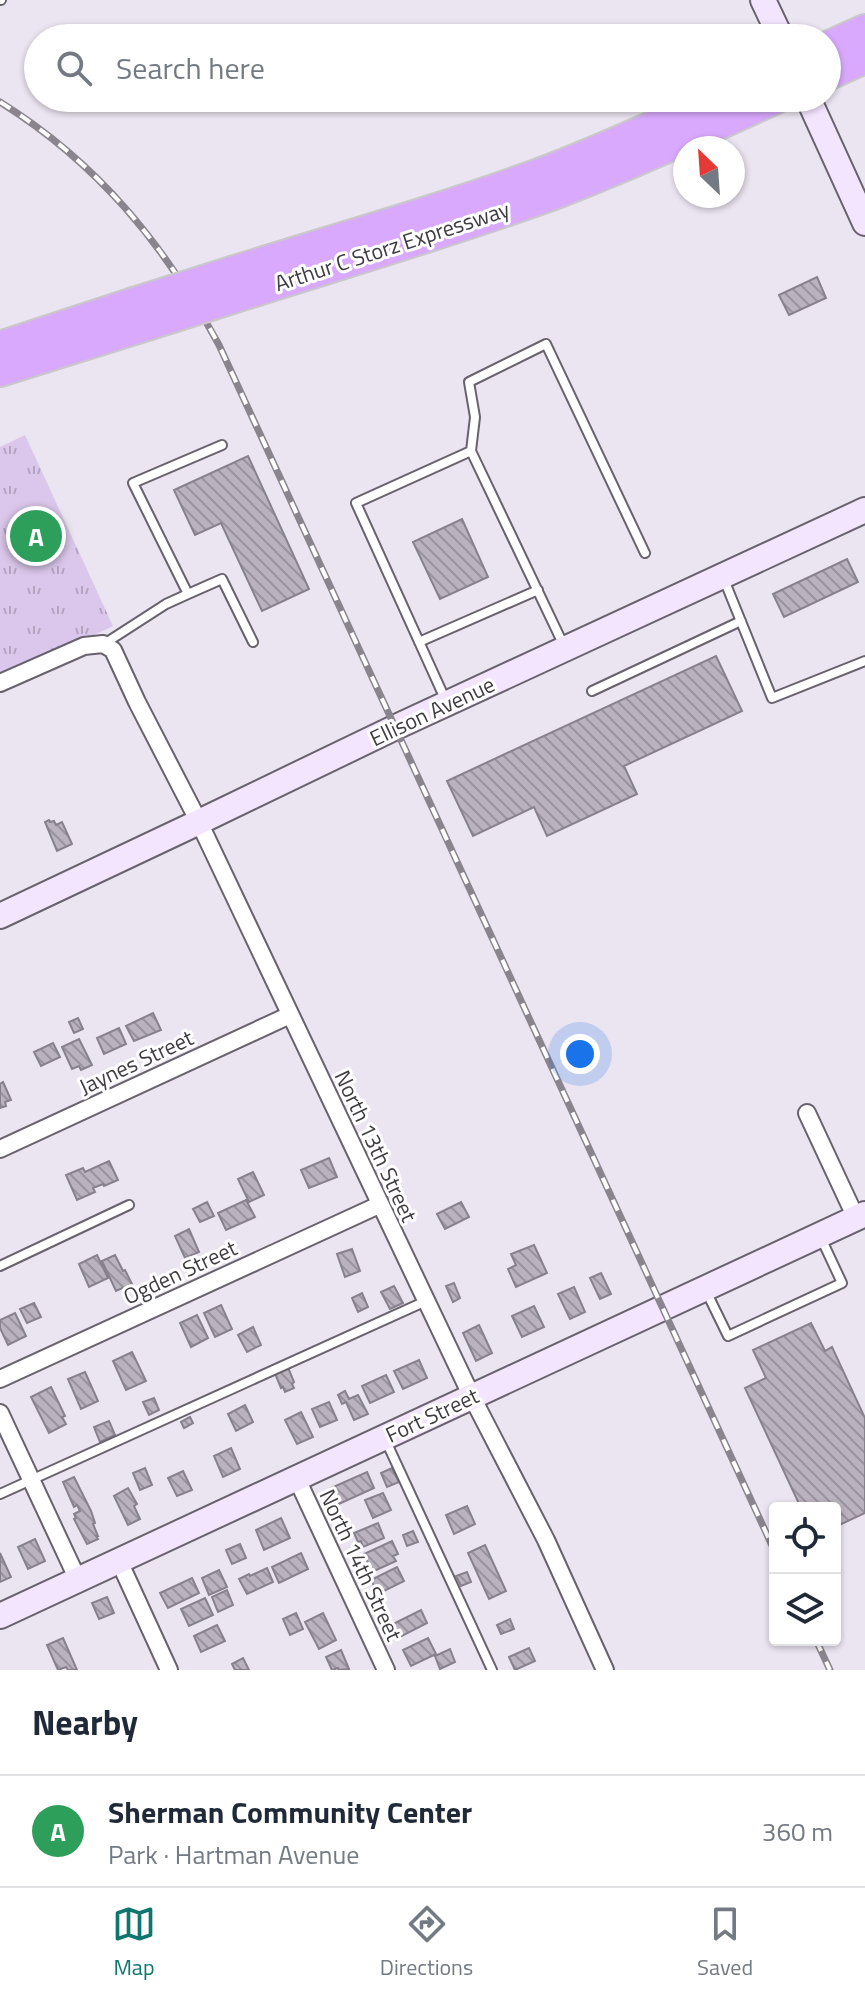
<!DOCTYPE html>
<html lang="en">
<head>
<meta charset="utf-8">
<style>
	body { margin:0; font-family:"Titillium Web",sans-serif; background:#f6f6f7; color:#1f2937 }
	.controls { position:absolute; right:24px; bottom:24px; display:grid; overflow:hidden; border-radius:8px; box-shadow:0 2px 6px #0004 }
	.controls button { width:72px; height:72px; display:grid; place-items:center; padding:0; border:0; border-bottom:2px solid #e0e1e3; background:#fff; color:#1f2937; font:40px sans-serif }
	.compass { position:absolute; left:673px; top:136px; width:72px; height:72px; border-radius:50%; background:#fff; box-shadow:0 2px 6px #0004; rotate:335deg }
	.you { position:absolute; left:580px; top:1054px; width:28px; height:28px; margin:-20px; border:6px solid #fff; border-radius:50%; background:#1a73e8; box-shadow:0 0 0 12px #1a73e833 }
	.badge { display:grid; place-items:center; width:52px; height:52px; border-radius:50%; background:#0f766e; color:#fff; font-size:26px; font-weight:700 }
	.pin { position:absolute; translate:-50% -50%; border:4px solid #fff; box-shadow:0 2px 8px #0006 }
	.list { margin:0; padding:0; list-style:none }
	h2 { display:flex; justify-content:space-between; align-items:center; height:104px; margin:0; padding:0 32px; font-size:34px }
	h2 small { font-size:26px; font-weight:400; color:#747a83 }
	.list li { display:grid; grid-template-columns:52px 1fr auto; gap:24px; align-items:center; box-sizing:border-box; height:112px; padding:0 32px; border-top:2px solid #e0e1e3 }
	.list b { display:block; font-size:30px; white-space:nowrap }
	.list p { margin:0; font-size:26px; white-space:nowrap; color:#747a83 }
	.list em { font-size:26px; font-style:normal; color:#747a83 }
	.icon { flex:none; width:44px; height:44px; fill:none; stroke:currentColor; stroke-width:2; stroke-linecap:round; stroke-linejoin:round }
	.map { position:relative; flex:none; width:865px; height:1670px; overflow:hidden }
	.search { position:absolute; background:#fff; box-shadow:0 2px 6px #0004; left:24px; right:24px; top:24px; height:88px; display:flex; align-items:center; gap:20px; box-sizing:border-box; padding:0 28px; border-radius:44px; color:#747a83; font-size:30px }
	.sheet { height:216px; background:#fff }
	nav { display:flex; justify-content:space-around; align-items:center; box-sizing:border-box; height:112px; border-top:2px solid #e0e1e3; background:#fff; font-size:22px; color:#747a83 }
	nav a { display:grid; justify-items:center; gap:4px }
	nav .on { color:#0f766e }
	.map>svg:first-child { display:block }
	.park { fill:url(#park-tufts) }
	.building { fill:url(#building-back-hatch); stroke:#87818d; stroke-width:2 }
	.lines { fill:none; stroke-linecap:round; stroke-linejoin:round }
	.lane-casing { stroke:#68626d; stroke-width:12 }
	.street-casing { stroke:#68626d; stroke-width:20 }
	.secondary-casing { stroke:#68626d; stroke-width:28 }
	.highway-casing { stroke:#c9c8ca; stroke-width:34 }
	.lane { stroke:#fff; stroke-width:8 }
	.street { stroke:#fff; stroke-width:16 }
	.secondary { stroke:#f4e5fe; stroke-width:24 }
	.highway { stroke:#d9a9fd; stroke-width:30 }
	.rail-casing { stroke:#89848d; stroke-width:7 }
	.rail { stroke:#fff; stroke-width:4; stroke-dasharray:12; stroke-linecap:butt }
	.highway-bridge-casing { stroke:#c9c8ca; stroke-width:34; stroke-linecap:butt }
	.highway-bridge { stroke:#d9a9fd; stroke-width:30 }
	.labels { text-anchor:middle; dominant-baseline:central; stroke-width:6; stroke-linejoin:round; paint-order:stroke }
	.street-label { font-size:22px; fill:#3f3c41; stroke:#fff }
</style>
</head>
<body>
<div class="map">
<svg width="865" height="1670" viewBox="0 0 865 1670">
	<defs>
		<pattern id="park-tufts" width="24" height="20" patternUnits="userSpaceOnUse" patternTransform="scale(2)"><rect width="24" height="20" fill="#dbc7eb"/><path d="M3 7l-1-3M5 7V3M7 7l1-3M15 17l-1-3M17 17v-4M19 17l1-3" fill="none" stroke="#b3a3c0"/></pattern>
		<pattern id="building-back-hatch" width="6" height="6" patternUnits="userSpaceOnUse" patternTransform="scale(2)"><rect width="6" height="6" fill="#bab3bf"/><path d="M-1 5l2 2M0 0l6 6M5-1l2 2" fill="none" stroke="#99939d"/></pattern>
	</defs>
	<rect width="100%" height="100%" fill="#ebe4f1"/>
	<path class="park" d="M 25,435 L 113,626 L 0,679 L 0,447 Z"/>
	<path class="building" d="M 817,277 L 826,298 L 789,315 L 779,295 Z
		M 248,456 L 309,589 L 262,611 L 221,523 L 195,535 L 174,490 Z
		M 462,519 L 488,577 L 440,599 L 413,542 Z
		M 847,559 L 858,582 L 784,617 L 773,594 Z
		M 716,656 L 742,711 L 624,766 L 637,794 L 547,836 L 534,807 L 473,836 L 447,781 Z
		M 49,820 L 50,822 L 54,821 L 56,825 L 62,822 L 72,844 L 57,851 L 45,822 Z
		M 153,1013 L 161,1030 L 134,1041 L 126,1026 Z
		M 78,1018 L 83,1029 L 74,1033 L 69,1022 Z
		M 119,1028 L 126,1044 L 104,1054 L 97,1038 Z
		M 79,1039 L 92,1065 L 81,1070 L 79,1066 L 72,1069 L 62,1047 Z
		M 53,1043 L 60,1057 L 41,1066 L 34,1052 Z
		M 3,1082 L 11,1100 L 5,1102 L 6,1106 L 0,1108 L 0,1084 Z
		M 329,1158 L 337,1177 L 309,1188 L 301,1170 Z
		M 109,1161 L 118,1180 L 104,1186 L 103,1184 L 93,1188 L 95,1192 L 77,1200 L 66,1175 L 83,1168 L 85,1172 Z
		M 253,1172 L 264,1195 L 249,1202 L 238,1179 Z
		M 246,1200 L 255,1217 L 226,1230 L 218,1213 Z
		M 207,1202 L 214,1216 L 200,1222 L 193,1209 Z
		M 461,1202 L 469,1217 L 445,1229 L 437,1214 Z
		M 189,1229 L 199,1252 L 185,1258 L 175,1236 Z
		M 534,1245 L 547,1273 L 516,1287 L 508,1269 L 516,1265 L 511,1254 Z
		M 352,1249 L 360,1271 L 345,1277 L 337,1254 Z
		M 97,1255 L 108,1278 L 89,1287 L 79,1264 Z
		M 115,1255 L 123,1271 L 125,1270 L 132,1284 L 116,1291 L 102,1261 Z
		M 601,1273 L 611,1294 L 600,1299 L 590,1278 Z
		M 454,1283 L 460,1298 L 453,1302 L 446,1286 Z
		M 394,1286 L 403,1303 L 390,1309 L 381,1292 Z
		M 574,1287 L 585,1312 L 570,1319 L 558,1294 Z
		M 362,1293 L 368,1307 L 358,1312 L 352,1298 Z
		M 34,1303 L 41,1317 L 27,1323 L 20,1309 Z
		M 221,1305 L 232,1329 L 215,1337 L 204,1313 Z
		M 534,1306 L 544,1327 L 522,1337 L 512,1316 Z
		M 15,1313 L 26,1336 L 8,1345 L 0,1328 L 0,1320 Z
		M 197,1315 L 208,1338 L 191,1347 L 180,1323 Z
		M 811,1323 L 825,1351 L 832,1347 L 865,1418 L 865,1513 L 835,1527 L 835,1508 L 801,1508 L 745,1388 L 766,1378 L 753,1350 Z
		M 479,1325 L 492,1353 L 476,1361 L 463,1333 Z
		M 253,1327 L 261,1345 L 247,1352 L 238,1335 Z
		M 132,1352 L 146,1381 L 126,1390 L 113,1361 Z
		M 419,1360 L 427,1378 L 403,1389 L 394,1371 Z
		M 287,1365 L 294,1382 L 292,1384 L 294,1388 L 285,1392 L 283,1387 L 281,1388 L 274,1371 Z
		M 85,1372 L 98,1401 L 81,1409 L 68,1379 Z
		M 386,1375 L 394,1392 L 370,1403 L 362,1386 Z
		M 51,1387 L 65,1416 L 62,1417 L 66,1424 L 49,1433 L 31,1397 Z
		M 345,1391 L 349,1399 L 358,1395 L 368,1414 L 354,1420 L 346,1402 L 342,1404 L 338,1395 Z
		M 154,1398 L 159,1410 L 149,1415 L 143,1402 Z
		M 329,1402 L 337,1420 L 320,1427 L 312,1409 Z
		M 245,1405 L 253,1422 L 236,1431 L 228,1414 Z
		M 301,1412 L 313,1437 L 297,1444 L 285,1420 Z
		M 190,1417 L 193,1423 L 184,1428 L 181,1422 Z
		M 109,1421 L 115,1435 L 100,1442 L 94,1427 Z
		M 231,1448 L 240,1469 L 223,1477 L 214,1456 Z
		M 145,1468 L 152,1485 L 140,1490 L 133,1473 Z
		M 392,1468 L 399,1482 L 387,1487 L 381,1473 Z
		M 183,1471 L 192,1490 L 177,1496 L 168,1478 Z
		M 367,1472 L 374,1488 L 339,1504 L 331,1488 Z
		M 74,1477 L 91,1511 L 95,1523 L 93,1524 L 98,1536 L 96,1536 L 98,1539 L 87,1544 L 74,1519 L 76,1518 L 74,1514 L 80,1511 L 77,1505 L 74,1507 L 63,1482 Z
		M 128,1488 L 137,1504 L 134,1506 L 140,1519 L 128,1525 L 114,1496 Z
		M 383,1493 L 391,1510 L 373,1518 L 365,1500 Z
		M 467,1506 L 475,1524 L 454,1534 L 446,1515 Z
		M 281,1518 L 290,1538 L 264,1550 L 256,1530 Z
		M 378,1523 L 384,1538 L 363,1547 L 361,1541 L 358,1542 L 354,1533 Z
		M 413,1531 L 418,1542 L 407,1546 L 403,1535 Z
		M 35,1539 L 45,1561 L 28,1569 L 18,1547 Z
		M 392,1541 L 398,1554 L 393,1556 L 396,1561 L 372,1572 L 364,1554 Z
		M 240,1544 L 246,1558 L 232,1564 L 226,1550 Z
		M 485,1545 L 506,1591 L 489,1599 L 468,1553 Z
		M 0,1553 L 11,1577 L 0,1582 Z
		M 301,1553 L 308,1569 L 279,1583 L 272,1567 Z
		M 397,1567 L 404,1581 L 378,1594 L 371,1580 Z
		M 267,1568 L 273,1582 L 247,1594 L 239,1579 L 249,1574 L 250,1576 Z
		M 219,1570 L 227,1587 L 209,1595 L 202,1578 Z
		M 467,1572 L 471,1582 L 461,1586 L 456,1576 Z
		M 192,1578 L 199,1593 L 168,1608 L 160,1593 Z
		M 227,1590 L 233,1605 L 218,1612 L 212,1597 Z
		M 107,1597 L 114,1613 L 99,1619 L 92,1603 Z
		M 205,1598 L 213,1615 L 189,1626 L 181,1609 Z
		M 421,1610 L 427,1623 L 398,1638 L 391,1625 Z
		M 296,1613 L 303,1629 L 290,1635 L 283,1619 Z
		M 323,1613 L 336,1640 L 319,1649 L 305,1622 Z
		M 510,1619 L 514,1629 L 501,1634 L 497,1625 Z
		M 217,1625 L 225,1641 L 201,1652 L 194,1636 Z
		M 63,1638 L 77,1670 L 68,1670 L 66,1667 L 58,1670 L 47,1645 Z
		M 428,1638 L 436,1654 L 411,1666 L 403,1650 Z
		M 529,1648 L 535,1661 L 515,1670 L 509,1657 Z
		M 450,1649 L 455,1662 L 440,1669 L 435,1656 Z
		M 341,1650 L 349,1669 L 339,1670 L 338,1668 L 332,1670 L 326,1657 Z
		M 243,1658 L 249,1670 L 235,1670 L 232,1664 Z"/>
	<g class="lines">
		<g class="lane-casing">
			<path id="lane" d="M 0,0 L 1,0
				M 471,451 L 475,417 L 469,382 L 546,344 L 645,553
				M 723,577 L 772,698 L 865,661
				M 188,594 L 222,579 L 253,642
				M 419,642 L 538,590
				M 104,644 L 166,604 L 188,594 L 133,483 L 222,445
				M 592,691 L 741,621
				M 446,701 L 356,503 L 471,451 L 565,648
				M 0,1266 L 129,1205
				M 705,1289 L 728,1336 L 842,1283 L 820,1236
				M 385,1439 L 492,1670
				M 0,1494 L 426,1301"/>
		</g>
		<g class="street-casing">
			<path id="street" d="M 0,683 L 84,646 L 103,644 L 113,650 L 137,702 L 199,822 L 472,1397 L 546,1540 L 605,1670
				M 807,1113 L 856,1218
				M 0,1149 L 290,1015
				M 0,1379 L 379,1205
				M 0,1413 L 78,1580
				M 297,1479 L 386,1670
				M 119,1561 L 169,1670"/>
		</g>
		<g class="secondary-casing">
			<path id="secondary" d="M 763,0 L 781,38
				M 808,98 L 865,223
				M 0,916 L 199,822 L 396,727 L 865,510
				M 0,1616 L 865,1214"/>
		</g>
		<g class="highway-casing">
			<path id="highway" d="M 827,47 L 865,30
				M 827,75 L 865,58
				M 235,271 C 337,239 441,210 542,173 C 601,151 659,124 716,98
				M 248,293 C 349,261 451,231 551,195 C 627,166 702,132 776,98
				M 0,347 L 134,303
				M 0,371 L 147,325"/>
		</g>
		<use href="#lane" class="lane"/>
		<use href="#street" class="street"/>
		<use href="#secondary" class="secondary"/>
		<use href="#highway" class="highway"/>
		<g class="rail-casing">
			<path id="rail" d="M 0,102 C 98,163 164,244 219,345 L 775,1552
				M 816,1640 L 830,1670"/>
		</g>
		<use href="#rail" class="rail"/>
		<g class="highway-bridge-casing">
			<path id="highway-bridge" d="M 134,303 L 235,271
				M 147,325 L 248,293"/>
		</g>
		<use href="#highway-bridge" class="highway-bridge"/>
	</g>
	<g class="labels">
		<g class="street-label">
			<text transform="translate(392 246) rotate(-18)">Arthur C Storz Expressway</text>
			<text transform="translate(432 711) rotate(-25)">Ellison Avenue</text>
			<text transform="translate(136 1062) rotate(-25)">Jaynes Street</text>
			<text transform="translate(376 1146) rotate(65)">North 13th Street</text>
			<text transform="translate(180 1272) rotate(-25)">Ogden Street</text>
			<text transform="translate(432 1415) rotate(-25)">Fort Street</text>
			<text transform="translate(361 1565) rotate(65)">North 14th Street</text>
		</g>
	</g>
</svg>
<div class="controls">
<button><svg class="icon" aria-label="locate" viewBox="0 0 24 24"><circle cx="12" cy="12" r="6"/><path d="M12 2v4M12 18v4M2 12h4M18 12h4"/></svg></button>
<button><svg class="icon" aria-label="layers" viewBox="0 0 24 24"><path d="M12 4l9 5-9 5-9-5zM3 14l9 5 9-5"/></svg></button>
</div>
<svg class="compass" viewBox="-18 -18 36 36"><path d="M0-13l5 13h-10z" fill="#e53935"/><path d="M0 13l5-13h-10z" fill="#747a83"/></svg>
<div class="you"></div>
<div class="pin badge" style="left:36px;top:536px;background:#2e9e5b">A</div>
<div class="search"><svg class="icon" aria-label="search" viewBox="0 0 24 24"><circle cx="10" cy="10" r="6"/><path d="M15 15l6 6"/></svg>Search here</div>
</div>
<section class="sheet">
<h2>Nearby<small></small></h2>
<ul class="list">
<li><span class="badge" style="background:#2e9e5b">A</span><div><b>Sherman Community Center</b><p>Park · Hartman Avenue</p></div><em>360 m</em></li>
</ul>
</section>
<nav>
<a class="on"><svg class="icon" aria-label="map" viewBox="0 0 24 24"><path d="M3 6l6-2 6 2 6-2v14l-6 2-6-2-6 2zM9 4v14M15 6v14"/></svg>Map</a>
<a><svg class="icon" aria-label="directions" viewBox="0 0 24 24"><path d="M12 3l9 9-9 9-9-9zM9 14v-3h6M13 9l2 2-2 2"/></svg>Directions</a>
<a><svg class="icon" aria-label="saved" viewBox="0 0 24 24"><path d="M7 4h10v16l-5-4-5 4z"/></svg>Saved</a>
</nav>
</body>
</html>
